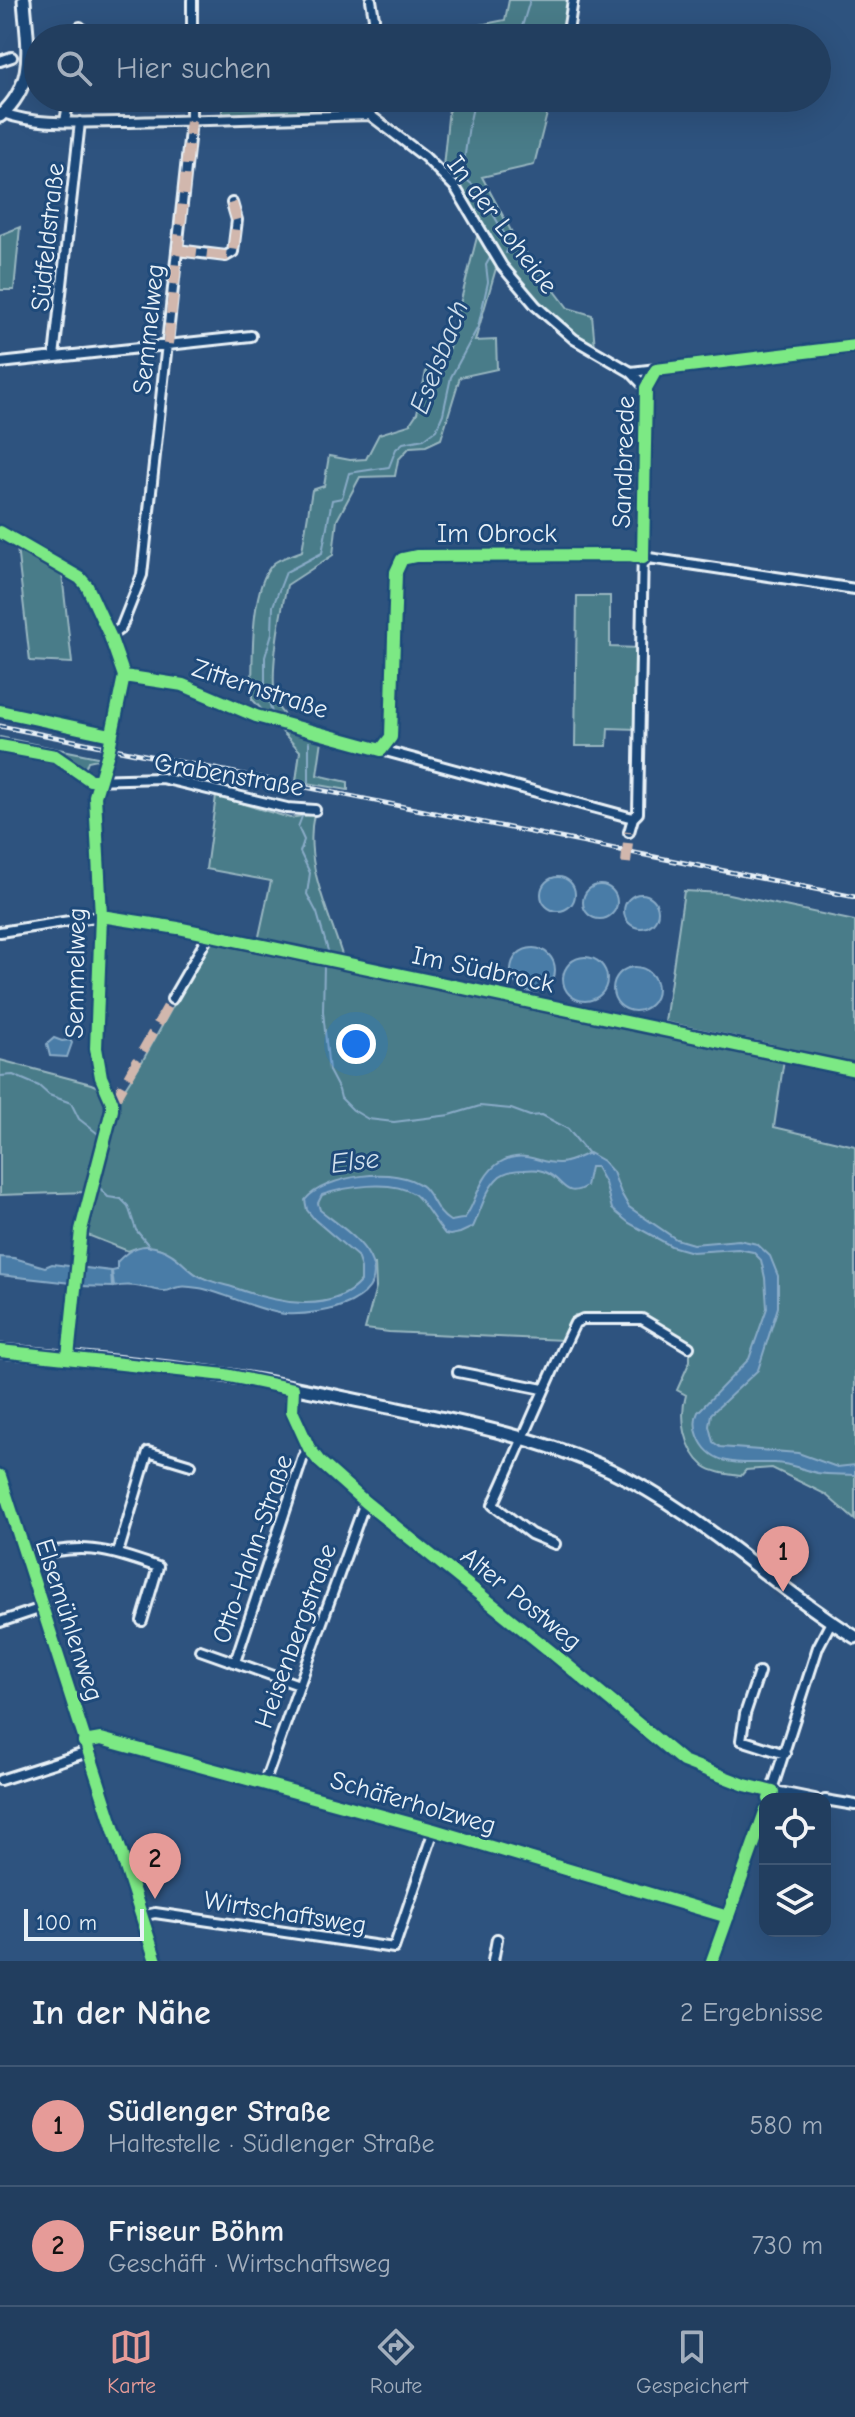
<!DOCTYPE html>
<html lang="de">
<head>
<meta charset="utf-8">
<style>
	body { margin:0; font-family:"Comic Neue",sans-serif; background:#2e4968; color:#f1f3f6 }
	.controls { position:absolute; right:24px; bottom:24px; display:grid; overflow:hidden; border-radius:16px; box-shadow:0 8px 32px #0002 }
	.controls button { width:72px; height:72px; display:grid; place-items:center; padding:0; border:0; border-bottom:2px solid #3f5774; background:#223e5f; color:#f1f3f6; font:40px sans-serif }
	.scale { position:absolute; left:24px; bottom:20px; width:120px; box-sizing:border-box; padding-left:8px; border:4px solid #e8f1f8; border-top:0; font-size:22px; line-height:28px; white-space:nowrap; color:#e8f1f8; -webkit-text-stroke:6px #1f4a7a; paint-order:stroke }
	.you { position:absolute; left:356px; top:1044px; width:28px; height:28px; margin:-20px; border:6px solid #fff; border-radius:50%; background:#1a73e8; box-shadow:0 0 0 12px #1a73e833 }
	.badge { display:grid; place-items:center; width:52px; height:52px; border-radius:50%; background:#e69b98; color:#111; font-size:26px; font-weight:700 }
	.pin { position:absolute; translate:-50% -66px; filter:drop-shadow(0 2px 4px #0008) }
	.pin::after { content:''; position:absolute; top:42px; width:28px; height:24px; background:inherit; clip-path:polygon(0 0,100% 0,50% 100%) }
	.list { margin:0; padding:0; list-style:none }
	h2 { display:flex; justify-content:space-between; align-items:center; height:104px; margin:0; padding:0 32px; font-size:34px }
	h2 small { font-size:26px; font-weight:400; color:#a2aebd }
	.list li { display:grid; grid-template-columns:52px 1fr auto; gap:24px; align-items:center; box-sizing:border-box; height:120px; padding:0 32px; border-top:2px solid #3f5774 }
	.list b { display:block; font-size:30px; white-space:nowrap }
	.list p { margin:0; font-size:26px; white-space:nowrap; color:#a2aebd }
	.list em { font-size:26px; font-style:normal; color:#a2aebd }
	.icon { flex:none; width:44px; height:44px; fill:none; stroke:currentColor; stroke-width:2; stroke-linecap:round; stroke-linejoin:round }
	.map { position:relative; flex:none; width:855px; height:1961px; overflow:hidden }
	.search { position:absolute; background:#223e5f; box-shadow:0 8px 32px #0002; left:24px; right:24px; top:24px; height:88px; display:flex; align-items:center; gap:20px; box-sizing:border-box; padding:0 28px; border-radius:44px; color:#a2aebd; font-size:30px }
	.sheet { height:344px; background:#223e5f }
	nav { display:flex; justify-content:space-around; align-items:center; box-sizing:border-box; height:112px; border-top:2px solid #3f5774; background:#223e5f; font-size:22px; color:#a2aebd }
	nav a { display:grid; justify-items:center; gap:4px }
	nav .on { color:#e69b98 }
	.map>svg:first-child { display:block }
	.green { fill:#497c89; stroke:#98b6c0; stroke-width:2 }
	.water { fill:#497ca7; stroke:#89abc7; stroke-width:2 }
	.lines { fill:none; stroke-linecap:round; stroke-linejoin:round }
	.stream { stroke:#89abc7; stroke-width:2 }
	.minor-casing { stroke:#e8f1f8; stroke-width:14 }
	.secondary-casing { stroke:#e8f1f8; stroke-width:17 }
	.minor { stroke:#1f4a7a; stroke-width:8 }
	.secondary { stroke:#1f4a7a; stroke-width:11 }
	.rail-casing { stroke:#e8f1f8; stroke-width:5 }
	.rail { stroke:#1f4a7a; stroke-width:2; stroke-dasharray:6; stroke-linecap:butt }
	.quiet { stroke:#d1b7ad; stroke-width:10; stroke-dasharray:20 10; stroke-linecap:butt }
	.cycleway-casing { stroke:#1f4a7a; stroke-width:17 }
	.cycleway { stroke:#7ce984; stroke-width:12 }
	.labels { text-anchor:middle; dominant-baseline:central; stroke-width:6; stroke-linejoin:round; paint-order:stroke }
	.street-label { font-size:26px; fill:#e8f1f8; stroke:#1f4a7a }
	.water-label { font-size:28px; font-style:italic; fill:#d0dfec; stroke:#1f4a7a }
</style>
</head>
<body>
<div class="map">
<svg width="855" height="1961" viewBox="0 0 855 1961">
	<rect width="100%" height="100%" fill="#2e537f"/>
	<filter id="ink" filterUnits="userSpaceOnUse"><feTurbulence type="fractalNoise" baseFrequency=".0125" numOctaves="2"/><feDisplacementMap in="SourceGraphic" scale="16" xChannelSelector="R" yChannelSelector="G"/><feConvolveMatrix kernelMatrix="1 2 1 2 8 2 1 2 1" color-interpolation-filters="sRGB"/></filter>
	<g filter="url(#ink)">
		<path class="green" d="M 509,0 L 571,0 L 565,38 L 465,38 L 470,27 L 505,20 Z
			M 370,19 L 370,38 L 314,38 L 313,35 Z
			M 222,98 L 338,98 L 340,103 L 336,111 L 222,116 Z
			M 450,98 L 551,98 L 534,165 L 482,177 L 516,240 L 568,308 L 592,315 L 595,347 C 558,324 526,292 500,256 C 479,227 467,193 443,167 Z
			M 20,227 L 14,290 L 0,290 L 0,235 Z
			M 478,233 L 497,265 L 475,341 L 496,340 L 497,369 L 460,377 L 441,439 L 426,446 L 410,447 L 398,460 L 395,476 L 360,477 L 337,520 L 333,555 L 287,585 C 281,611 265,689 280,710 C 289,723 309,731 322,740 L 317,775 L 348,782 L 348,790 L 296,781 L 300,751 L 252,699 C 253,665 249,588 273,564 C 279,558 293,555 302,551 L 312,490 L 324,486 L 329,456 L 350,460 L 366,459 L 379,434 L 409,425 L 417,413 L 427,367 L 447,355 Z
			M 17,547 L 62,574 L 72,663 L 30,661 Z
			M 577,596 L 610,596 L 610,647 L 639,648 L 637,729 L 608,728 L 607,746 L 575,746 Z
			M 0,737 L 102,758 L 88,761 L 85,769 L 61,755 L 0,743 Z
			M 216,796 L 290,818 L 314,814 C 303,863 329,912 343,958 L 258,941 L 271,881 L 206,869 Z
			M 684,891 L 724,893 L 855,921 L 855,1066 L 785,1052 L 774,1127 L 855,1146 L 855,1520 L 825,1494 L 772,1468 L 746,1470 L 741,1476 C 728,1474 714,1473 704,1466 C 685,1450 679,1418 686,1395 L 677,1390 L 690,1361 L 690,1342 L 644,1314 L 575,1315 L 563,1340 L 389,1332 L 365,1329 L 376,1288 L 375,1264 L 371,1264 C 366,1273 359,1287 349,1293 C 336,1302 310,1304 294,1304 C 277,1304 214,1284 199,1276 C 172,1261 163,1236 128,1251 L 85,1234 L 120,1096 L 143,1060 L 207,945 L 217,940 L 772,1057 L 773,1045 L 665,1022 Z
			M 0,1060 L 91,1084 L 103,1089 L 108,1100 L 109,1112 L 87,1192 L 0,1195 Z"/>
		<path class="water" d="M541 894a17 17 0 1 1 34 0a17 17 0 1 1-34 0Z
			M583 902a17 17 0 1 1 34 0a17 17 0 1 1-34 0Z
			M624 911a17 17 0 1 1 34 0a17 17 0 1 1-34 0Z
			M511 970a22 22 0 1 1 44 0a22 22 0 1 1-44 0Z
			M563 979a22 22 0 1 1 44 0a22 22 0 1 1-44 0Z
			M613 989a22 22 0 1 1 44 0a22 22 0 1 1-44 0Z
			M 54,1038 L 62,1041 L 70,1040 L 72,1043 L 67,1057 L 50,1056 L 47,1044 Z
			M 589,1153 L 603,1161 L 613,1172 L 621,1193 L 629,1207 L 676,1239 L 693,1244 L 739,1240 L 757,1244 L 770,1256 L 778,1276 L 778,1307 L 758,1370 L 711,1414 L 709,1426 L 713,1442 L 720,1447 L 798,1453 L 837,1467 L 855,1465 L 855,1475 C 843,1474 830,1475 817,1473 C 804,1470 789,1463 775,1463 C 747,1462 711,1470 698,1436 C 695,1428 694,1420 698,1412 L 749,1359 L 767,1308 L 765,1278 L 761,1260 L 753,1252 L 738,1249 L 692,1252 L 671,1246 L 629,1223 L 612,1209 L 605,1183 L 596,1167 L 590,1167 L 586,1186 C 566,1199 564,1182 549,1174 C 541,1169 534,1169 524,1170 C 516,1170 507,1171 500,1176 C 485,1189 481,1211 473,1227 L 460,1233 L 450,1235 L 445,1234 C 436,1224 423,1200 414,1194 C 391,1179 345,1187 322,1195 L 318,1203 L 320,1210 C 335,1222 355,1235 366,1251 C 399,1301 320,1316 286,1314 C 262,1312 229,1295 204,1289 C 197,1288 186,1285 179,1287 C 172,1288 170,1292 162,1291 C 144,1288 132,1283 114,1287 L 112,1271 L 117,1270 L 117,1262 C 130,1248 143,1242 161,1249 C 175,1253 185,1267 197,1275 C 207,1281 221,1284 232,1287 C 271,1301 330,1317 361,1281 L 361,1268 L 357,1256 L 315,1220 L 307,1210 L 305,1200 C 324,1175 399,1165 423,1187 C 434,1198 436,1213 450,1221 C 452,1221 461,1219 463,1219 C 473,1213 478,1176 499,1163 C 524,1148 538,1164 559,1163 C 569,1163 579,1157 589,1153 Z
			M 0,1257 L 14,1258 L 45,1267 L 52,1264 L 111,1271 L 112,1287 L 78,1286 L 71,1283 L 0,1275 Z"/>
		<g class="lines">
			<path class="stream" d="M 486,38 L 521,30 L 530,0
				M 475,98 L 469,125 L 462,176 L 479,190 L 507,238 L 509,247 L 506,253
				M 272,713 L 265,684 L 265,657 L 272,633 L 273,606 L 286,572 L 322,553 L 332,500 L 342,498 L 349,473 L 389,467 L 396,449 L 403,443 L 424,439 L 436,430 L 443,414 L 451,377 L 478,327 L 488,282 L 486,265 L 490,258
				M 309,742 L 309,782
				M 303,814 L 298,827 L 304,840 L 300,852 L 310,873 L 307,894 L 317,913 L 329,954
				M 324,965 L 323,1011 L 329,1071 L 339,1090 L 341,1098 L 353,1110 L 368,1119 L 394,1122 L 450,1115 L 480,1106 L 511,1109 L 530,1116 L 542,1115 L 568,1129 L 589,1155
				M 0,1076 L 13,1075 L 39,1086 L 49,1095 L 71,1103 L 79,1119 L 97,1133 L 100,1138 L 88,1182
				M 98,1186 L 108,1197 L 121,1199 L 128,1206 L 136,1230 L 150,1247"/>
			<g class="minor-casing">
				<path id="minor" d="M 371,0 L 374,18 L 373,38
					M 79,38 L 80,27
					M 192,38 L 192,0
					M 567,38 L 573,0
					M 0,61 L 12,57
					M 371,98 L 370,115 L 425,157 L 455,187 L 502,266 L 536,306 L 574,339 L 631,372 L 646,388
					M 3,113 C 39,126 80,122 118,122 C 202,121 286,117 370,115
					M 65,122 L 69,98
					M 177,250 L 226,256 L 233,252 L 237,220 L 232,203
					M 54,357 L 80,122
					M 0,363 L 251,336
					M 631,372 L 855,346
					M 0,532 L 80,578 L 87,586 L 110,636 L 124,676 L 108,753 L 95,796 L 101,916 L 96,1048 L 101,1077 L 112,1102 L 112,1110 L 81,1230 L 68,1357
					M 110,636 L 121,628 L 142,575 L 191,121 L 191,98
					M 124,676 L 183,685 L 256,716 L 633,818
					M 0,711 L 111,735
					M 0,746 L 55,756 L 90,780 L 162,778 L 287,808 L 315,810
					M 381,750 L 391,737 L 396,572 L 402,559 L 416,556 L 629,555 L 855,589
					M 629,832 L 633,818 L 638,813 L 646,388 L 656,370
					M 0,932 L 101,916 L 178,928 L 855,1070
					M 172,999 L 209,935
					M 458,1372 L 543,1389
					M 293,1389 L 291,1403 L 298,1426 L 309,1448 L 319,1461 L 365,1502 L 555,1655 L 683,1761 L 745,1785 L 815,1799
					M 0,1476 L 156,1961
					M 555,1544 L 531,1534 L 493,1505 C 521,1444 546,1383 575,1323 L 583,1319 L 642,1319 L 689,1347
					M 118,1553 L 148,1452 L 191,1465
					M 25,1557 C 83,1543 103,1548 158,1567 L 142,1621
					M 0,1622 L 42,1608
					M 200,1650 L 299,1685
					M 235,1662 L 303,1457 L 309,1448
					M 759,1672 L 745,1714 L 741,1740 L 785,1754
					M 84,1742 L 101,1739 L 434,1830 L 728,1917
					M 0,1780 L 88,1752
					M 264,1784 L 365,1502
					M 769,1799 L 818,1647 L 831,1622
					M 825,1800 L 855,1805
					M 141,1916 L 155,1913 L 394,1948 L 434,1830
					M 493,1961 L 497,1939
					M 712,1961 L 765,1812"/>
			</g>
			<g class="secondary-casing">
				<path id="secondary" d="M 0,116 C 38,82 27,45 24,0
					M 0,1351 C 74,1358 149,1364 223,1375 C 279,1383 334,1396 389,1407 C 465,1423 540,1438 610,1470 C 701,1513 771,1585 855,1637"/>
			</g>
			<use href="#minor" class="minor"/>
			<use href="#secondary" class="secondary"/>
			<g class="rail-casing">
				<path id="rail" d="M 0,726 L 855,897"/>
			</g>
			<use href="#rail" class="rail"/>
			<path class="quiet" d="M 177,250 L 226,256 L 233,252 L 237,220 L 232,203
				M 168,344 L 191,121
				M 626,863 L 629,832
				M 112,1102 L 119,1093 L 172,999"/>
			<g class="cycleway-casing">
				<path id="cycleway" d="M 0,532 L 80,578 L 87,586 L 110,636 L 124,676 L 108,753 L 95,796 L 101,916 L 96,1048 L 101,1077 L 112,1102 L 112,1110 L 81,1230 L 68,1357
					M 124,676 L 183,685 L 256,716 L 381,750 L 391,737 L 396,572 L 402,559 L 416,556 L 629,555 L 643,558 L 646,388 L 656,370 L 855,346
					M 0,711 L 111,735
					M 0,746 L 55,756 L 90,780 L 100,780
					M 101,916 L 178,928 L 855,1070
					M 0,1351 L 225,1375 L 293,1389 L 292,1411 L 309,1448 L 319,1461 L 365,1502 L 555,1655 L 683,1761 L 745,1785 L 773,1792 L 769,1799
					M 0,1476 L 156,1961
					M 84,1742 L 101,1739 L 434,1830 L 728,1917
					M 712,1961 L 765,1812"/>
			</g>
			<use href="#cycleway" class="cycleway"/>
		</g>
	</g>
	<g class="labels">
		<g class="street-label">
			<text transform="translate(502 225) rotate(53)">In der Loheide</text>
			<text transform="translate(48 237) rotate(-84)">Südfeldstraße</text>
			<text transform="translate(149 329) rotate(-84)">Semmelweg</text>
			<text transform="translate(624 462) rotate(-88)">Sandbreede</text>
			<text x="497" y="534">Im Obrock</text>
			<text transform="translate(260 689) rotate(18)">Zitternstraße</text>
			<text transform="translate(229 775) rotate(10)">Grabenstraße</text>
			<text transform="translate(483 970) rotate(12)">Im Südbrock</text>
			<text transform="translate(76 973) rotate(-89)">Semmelweg</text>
			<text transform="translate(253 1549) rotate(-71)">Otto-Hahn-Straße</text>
			<text transform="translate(521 1599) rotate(39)">Alter Postweg</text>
			<text transform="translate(69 1620) rotate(72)">Elsemühlenweg</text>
			<text transform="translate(296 1636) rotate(-70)">Heisenbergstraße</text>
			<text transform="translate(413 1803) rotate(16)">Schäferholzweg</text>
			<text transform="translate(285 1913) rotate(9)">Wirtschaftsweg</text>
		</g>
		<g class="water-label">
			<text transform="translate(439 357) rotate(-69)">Eselsbach</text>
			<text transform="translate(355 1161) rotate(-7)">Else</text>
		</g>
	</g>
</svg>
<div class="controls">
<button><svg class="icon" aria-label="locate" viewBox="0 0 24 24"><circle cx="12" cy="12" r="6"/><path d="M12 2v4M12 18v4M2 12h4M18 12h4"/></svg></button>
<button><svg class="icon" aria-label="layers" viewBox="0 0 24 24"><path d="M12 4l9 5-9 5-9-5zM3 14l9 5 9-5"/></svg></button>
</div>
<div class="scale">100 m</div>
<div class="you"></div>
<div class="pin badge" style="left:783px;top:1592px">1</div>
<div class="pin badge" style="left:155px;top:1899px">2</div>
<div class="search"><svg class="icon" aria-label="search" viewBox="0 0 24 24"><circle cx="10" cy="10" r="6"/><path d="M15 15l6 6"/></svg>Hier suchen</div>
</div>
<section class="sheet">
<h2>In der Nähe<small>2 Ergebnisse</small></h2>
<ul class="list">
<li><span class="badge">1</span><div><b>Südlenger Straße</b><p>Haltestelle · Südlenger Straße</p></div><em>580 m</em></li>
<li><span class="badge">2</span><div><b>Friseur Böhm</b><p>Geschäft · Wirtschaftsweg</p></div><em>730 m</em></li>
</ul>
</section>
<nav>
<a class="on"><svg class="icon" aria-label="map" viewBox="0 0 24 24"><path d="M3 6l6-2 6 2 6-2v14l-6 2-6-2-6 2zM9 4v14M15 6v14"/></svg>Karte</a>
<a><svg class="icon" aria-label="directions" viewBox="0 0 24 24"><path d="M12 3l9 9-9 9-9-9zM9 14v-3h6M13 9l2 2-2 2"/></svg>Route</a>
<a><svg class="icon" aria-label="saved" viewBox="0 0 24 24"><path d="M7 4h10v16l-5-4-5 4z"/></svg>Gespeichert</a>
</nav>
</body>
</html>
